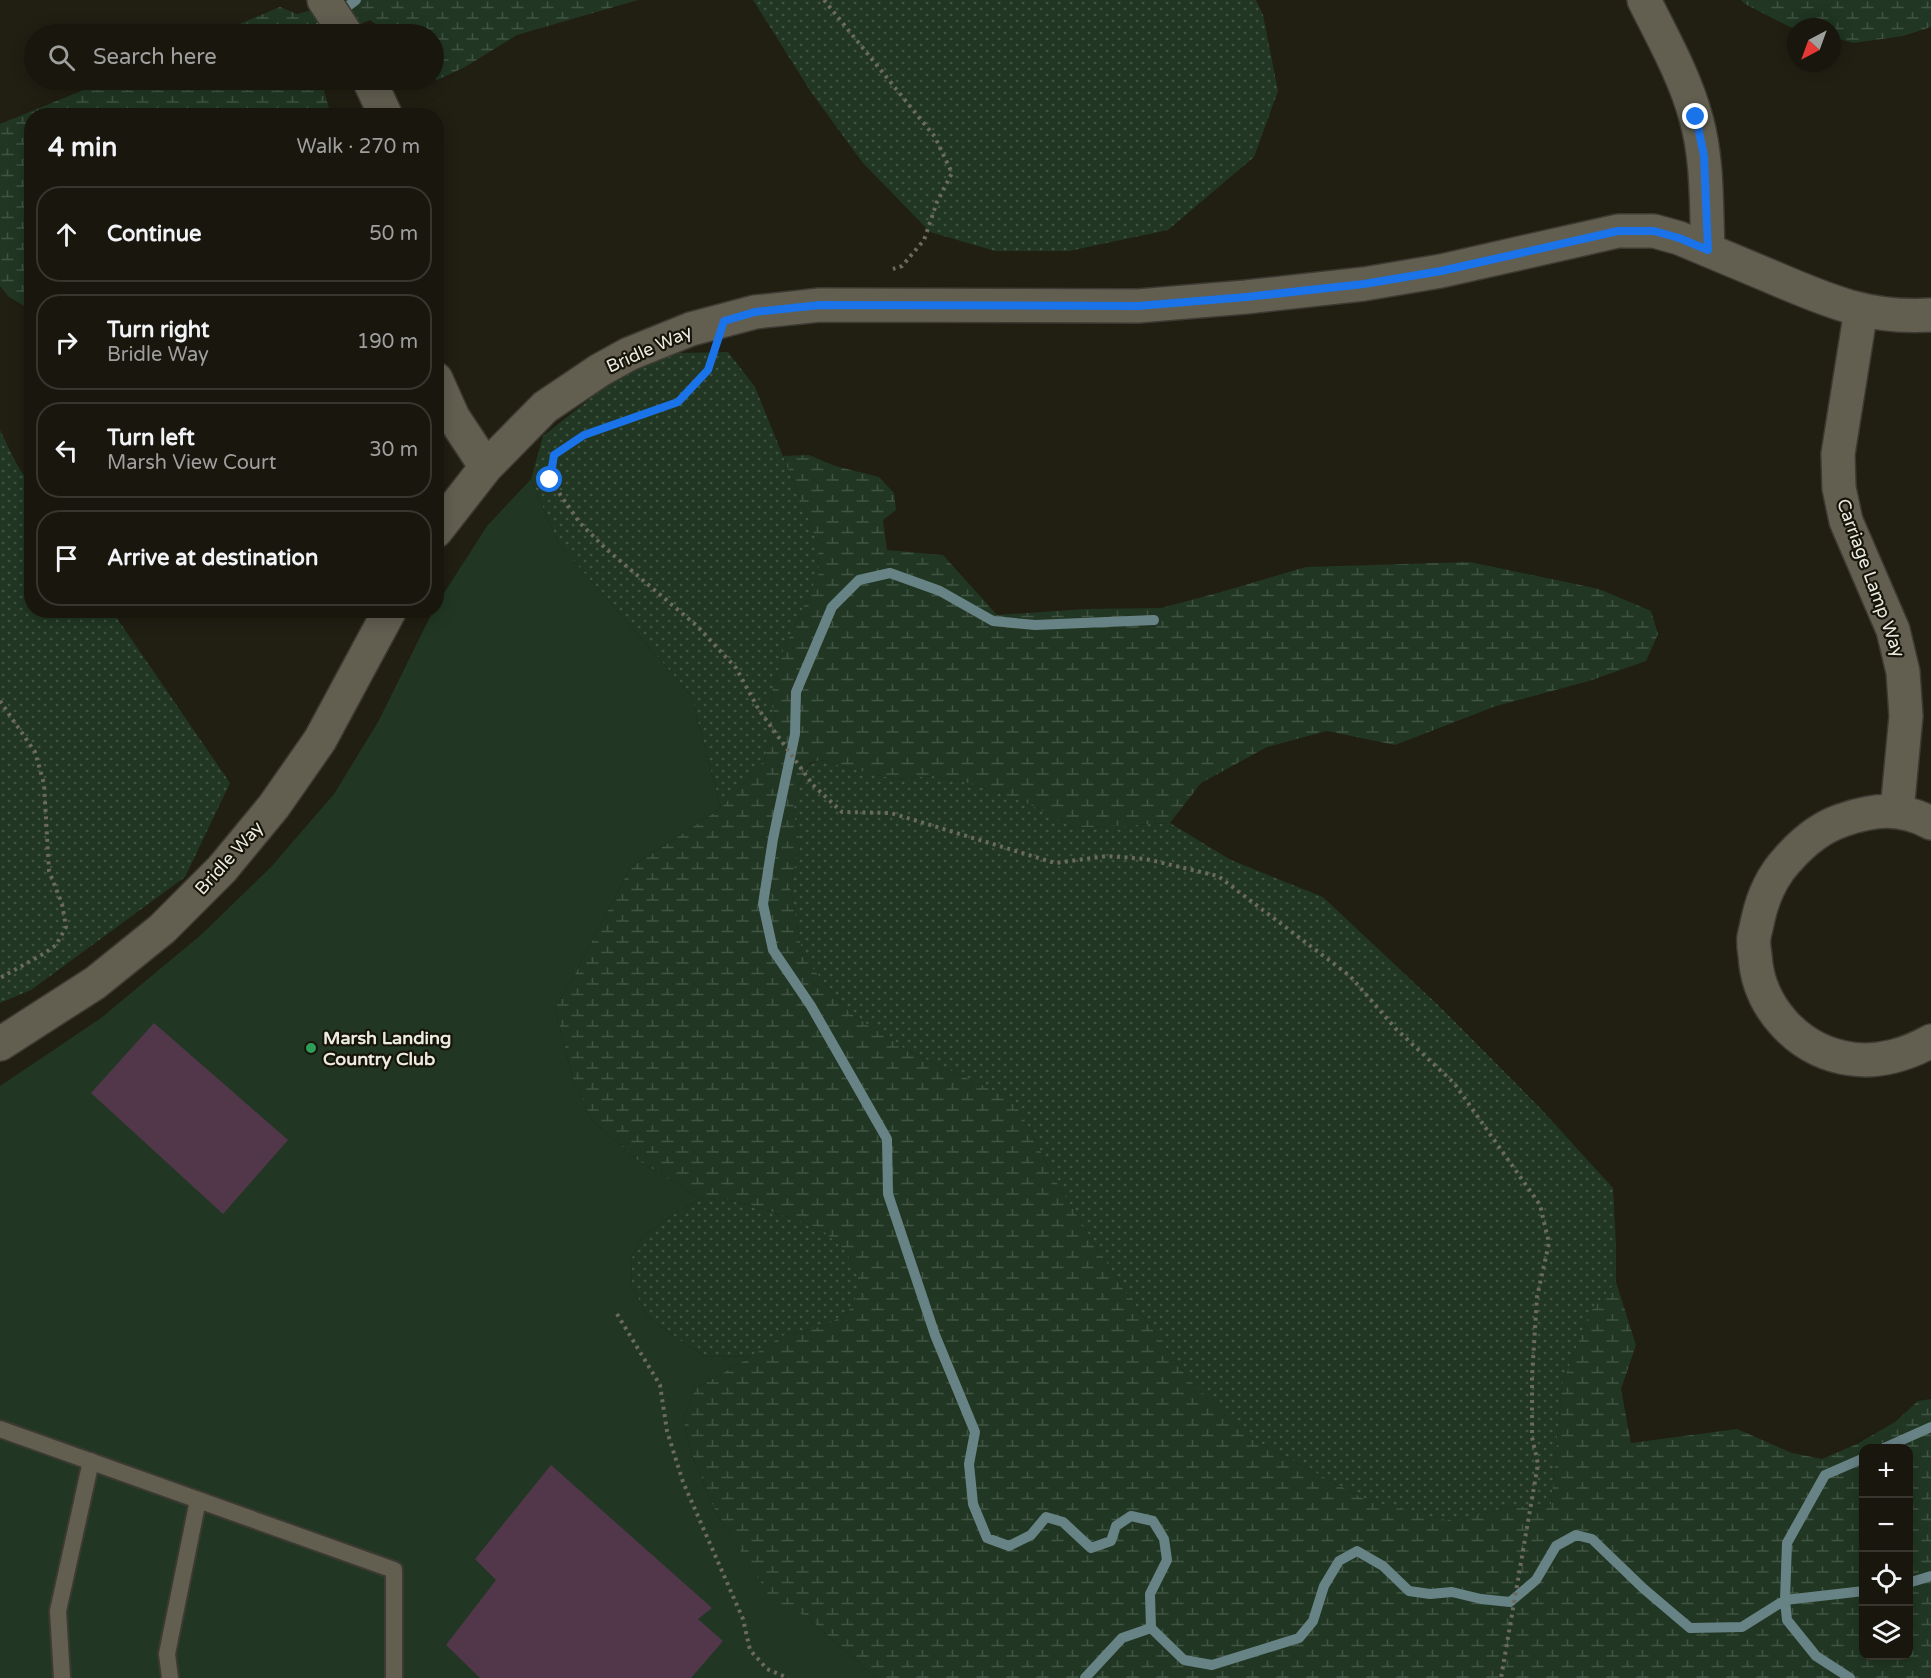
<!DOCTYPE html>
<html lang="en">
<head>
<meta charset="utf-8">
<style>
	body { margin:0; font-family:"Varela Round",sans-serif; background:#26231c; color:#f1f3f6 }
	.controls { position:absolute; right:18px; bottom:18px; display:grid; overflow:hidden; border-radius:12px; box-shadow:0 3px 15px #0003 }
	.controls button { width:54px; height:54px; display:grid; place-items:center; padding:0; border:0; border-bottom:2px solid #37352e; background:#19160e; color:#f1f3f6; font:30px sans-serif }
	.compass { position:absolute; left:1787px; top:18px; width:54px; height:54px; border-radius:50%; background:#19160e; box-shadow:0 3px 15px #0003; rotate:221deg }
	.stop { position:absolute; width:18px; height:18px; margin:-14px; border:4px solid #1a73e8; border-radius:50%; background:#fff }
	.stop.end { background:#1a73e8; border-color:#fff; box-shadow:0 2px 6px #0008 }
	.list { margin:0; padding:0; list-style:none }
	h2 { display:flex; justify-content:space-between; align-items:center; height:78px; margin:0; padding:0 24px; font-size:26px }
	h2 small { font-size:20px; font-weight:400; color:#9f9f9e }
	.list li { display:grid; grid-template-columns:39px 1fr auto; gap:18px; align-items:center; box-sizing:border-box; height:96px; margin:0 12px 12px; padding:0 12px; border:2px solid #37352e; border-radius:24px }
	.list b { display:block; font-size:22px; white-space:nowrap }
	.list p { margin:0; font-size:20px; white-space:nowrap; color:#9f9f9e }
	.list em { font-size:20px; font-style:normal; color:#9f9f9e }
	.icon { flex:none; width:33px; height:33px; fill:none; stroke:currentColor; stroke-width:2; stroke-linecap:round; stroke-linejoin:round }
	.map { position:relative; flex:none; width:1931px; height:1678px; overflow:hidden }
	.search { position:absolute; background:#19160e; box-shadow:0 3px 15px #0003; left:24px; top:24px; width:420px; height:66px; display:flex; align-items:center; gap:15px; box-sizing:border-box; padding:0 21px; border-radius:33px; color:#9f9f9e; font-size:22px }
	.panel { position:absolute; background:#19160e; box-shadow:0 3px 15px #0003; left:24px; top:108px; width:420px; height:510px; border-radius:24px }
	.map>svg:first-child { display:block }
	.grass { fill:url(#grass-dots) }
	.wetland { fill:url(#wetland-marsh); fill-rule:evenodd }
	.green { fill:#213723 }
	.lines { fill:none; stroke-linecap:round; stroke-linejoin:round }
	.stream { stroke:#688386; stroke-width:10 }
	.building { fill:#513749 }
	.service-casing { stroke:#3c3a32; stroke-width:20 }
	.minor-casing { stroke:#3c3a32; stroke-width:36 }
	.path { stroke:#6c6a5f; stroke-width:4; stroke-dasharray:3 4.5; stroke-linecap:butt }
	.service { stroke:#625f51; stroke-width:16 }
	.minor { stroke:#625f51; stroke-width:33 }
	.route { stroke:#1a73e8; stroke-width:8 }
	.leisure-dot { fill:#2e9e5b; stroke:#171509; stroke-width:2 }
	.labels { text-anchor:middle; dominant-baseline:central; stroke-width:4.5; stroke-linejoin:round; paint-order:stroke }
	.street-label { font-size:18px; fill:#ecebe2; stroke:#171509 }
	.poi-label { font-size:18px; font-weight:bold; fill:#ecebe2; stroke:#171509; text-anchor:start }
</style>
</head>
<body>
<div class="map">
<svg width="1931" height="1678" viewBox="0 0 1931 1678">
	<defs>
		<pattern id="grass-dots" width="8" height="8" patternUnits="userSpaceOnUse" patternTransform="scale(1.5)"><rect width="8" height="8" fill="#213723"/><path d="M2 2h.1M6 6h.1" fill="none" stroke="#415443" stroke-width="1.8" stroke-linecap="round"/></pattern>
		<pattern id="wetland-marsh" width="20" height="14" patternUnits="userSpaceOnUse" patternTransform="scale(1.5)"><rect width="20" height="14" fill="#213723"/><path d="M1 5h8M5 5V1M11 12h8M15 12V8" fill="none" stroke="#415443"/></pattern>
	</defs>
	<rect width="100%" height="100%" fill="#211e12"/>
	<path class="grass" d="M 753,0 L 1256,0 L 1263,15 L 1278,91 L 1254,157 L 1168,230 L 1069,251 L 995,251 L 930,232 L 862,162 L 811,92 Z
		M 728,352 L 755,387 L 818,543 L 819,573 L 783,651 L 770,699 L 775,715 L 764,761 L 721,808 L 691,695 L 558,543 L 531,479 L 543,436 L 620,375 L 679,353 Z
		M 0,430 L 15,461 L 31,487 L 32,610 L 112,611 L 230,783 L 185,877 L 31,990 L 0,1003 Z
		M 821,760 L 844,767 L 895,779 L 933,776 L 968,783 L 1023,801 L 1075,828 L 1170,823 L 1231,860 L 1323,897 L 1442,1009 L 1541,1109 L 1613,1188 L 1616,1244 L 1616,1282 L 1590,1312 L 1562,1385 L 1551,1505 L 1503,1508 L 1453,1523 L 1366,1500 L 1244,1434 L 1192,1383 L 1125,1292 L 1058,1185 L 1014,1100 L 908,1051 L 850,1013 L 803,957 L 790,886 L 801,842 L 793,813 L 798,788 L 809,764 Z
		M 722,1198 L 792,1218 L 821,1229 L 846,1251 L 858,1277 L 858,1294 L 848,1312 L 827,1325 L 782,1336 L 752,1356 L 707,1357 L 685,1344 L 648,1317 L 632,1287 L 631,1259 L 643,1237 L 672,1215 L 701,1199 Z"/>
	<path class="wetland" d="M 340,0 L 638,0 L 517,35 L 465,67 L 437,80 L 434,79 L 434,34 L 389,34 L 370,20 L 337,34 L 215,34 L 280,7 L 297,14 L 337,3 Z
		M 1741,0 L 1931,0 L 1931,27 L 1903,36 L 1853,43 L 1832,37 L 1832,27 L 1796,28 L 1790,27 L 1745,4 Z
		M 108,80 L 321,80 L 331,115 L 32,116 L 31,310 L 9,297 L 0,286 L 0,124 Z
		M 809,455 L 835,466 L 879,477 L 894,493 L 896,510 L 883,520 L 887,550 L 943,555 L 997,615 L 1085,609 L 1161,608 L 1221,592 L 1306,567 L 1470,562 L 1599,589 L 1651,611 L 1658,634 L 1646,661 L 1589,681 L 1496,706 L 1395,745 L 1327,731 L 1267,747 L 1201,783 L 1170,823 L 1075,828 L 1023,801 L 968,783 L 933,776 L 895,779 L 844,767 L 821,760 L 809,763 L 798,788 L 793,813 L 801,842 L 790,886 L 803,957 L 850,1013 L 908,1051 L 1014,1100 L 1058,1185 L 1125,1292 L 1192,1383 L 1244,1434 L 1366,1500 L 1453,1522 L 1503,1508 L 1551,1505 L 1562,1385 L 1590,1312 L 1616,1282 L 1636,1345 L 1621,1389 L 1631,1443 L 1737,1429 L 1792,1453 L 1822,1459 L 1857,1444 L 1895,1422 L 1918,1401 L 1931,1399 L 1931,1678 L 876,1678 L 806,1616 L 774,1604 L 716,1513 L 692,1455 L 683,1419 L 695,1389 L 752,1356 L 782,1336 L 827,1325 L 848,1312 L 858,1294 L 858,1277 L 846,1251 L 821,1229 L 792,1218 L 723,1198 L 701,1199 L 637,1160 L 592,1120 L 573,1079 L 555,1008 L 575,974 L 630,868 L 721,808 L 764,761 L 775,715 L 770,699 L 783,651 L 819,573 L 818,543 L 783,456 ZM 1864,1448 L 1908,1448 L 1908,1656 L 1864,1656 Z"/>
	<path class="green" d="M 531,479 L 558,543 L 691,695 L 721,808 L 630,868 L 575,974 L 555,1008 L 573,1079 L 592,1120 L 637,1160 L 701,1199 L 672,1215 L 643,1237 L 631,1259 L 632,1287 L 648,1317 L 685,1344 L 707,1357 L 752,1356 L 695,1389 L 683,1419 L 692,1455 L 716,1513 L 774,1603 L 806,1616 L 876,1678 L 0,1678 L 0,1086 L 101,1018 L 202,934 L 271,867 L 334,794 L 378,722 L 433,611 L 436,610 L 437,604 L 487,526 Z"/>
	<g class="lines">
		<path class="stream" d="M 311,34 L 356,0
			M 1154,620 L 1035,625 L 993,621 L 940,591 L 890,573 L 859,580 L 832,607 L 796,692 L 795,734 L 773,839 L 763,904 L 773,950 L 811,1006 L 887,1139 L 888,1194 L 935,1335 L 975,1432 L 969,1464 L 973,1504 L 987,1538 L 1009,1546 L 1031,1535 L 1046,1517 L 1063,1522 L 1091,1548 L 1111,1541 L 1116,1526 L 1131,1516 L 1153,1521 L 1164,1539 L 1167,1560 L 1150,1594 L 1151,1628 L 1184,1660 L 1212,1665 L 1299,1638 L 1313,1621 L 1324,1586 L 1339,1561 L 1357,1551 L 1383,1566 L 1409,1591 L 1430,1594 L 1452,1592 L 1481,1599 L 1510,1602 L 1536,1580 L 1556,1546 L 1576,1535 L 1592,1539 L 1644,1589 L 1690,1628 L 1742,1627 L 1785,1600 L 1864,1591
			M 1884,1448 L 1931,1427
			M 1908,1583 L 1931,1576
			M 1085,1678 L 1122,1638 L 1151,1628
			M 1850,1678 L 1816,1656 L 1787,1620 L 1785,1600 L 1787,1543 L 1825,1475 L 1864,1458"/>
	</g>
	<path class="building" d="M 154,1023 L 288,1140 L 223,1214 L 91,1093 Z
		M 551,1465 L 712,1608 L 698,1619 L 723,1641 L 691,1678 L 480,1678 L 446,1645 L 496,1580 L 475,1559 Z"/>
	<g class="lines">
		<g class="service-casing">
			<path id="service" d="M 0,1429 L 394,1570 L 394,1678
				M 62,1678 L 58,1611 L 91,1461
				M 170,1678 L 167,1654 L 198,1500"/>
		</g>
		<g class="minor-casing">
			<path id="minor" d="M 324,0 L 346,34
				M 1644,0 C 1663,38 1685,77 1696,118 C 1708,160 1706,206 1708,250
				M 369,80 L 386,116
				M 1861,310 L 1838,454 L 1839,488 L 1846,521 L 1893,630 L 1903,672 L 1906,716 L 1897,811
				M 436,379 L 453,417 L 486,467
				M 436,531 L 486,467 L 545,407 L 600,370 L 629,354 L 691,329 L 755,312 L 820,305 L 1138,306 L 1246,297 L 1364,284 L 1441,271 L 1618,231 L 1654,231 L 1679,238 C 1710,251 1741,264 1772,277 C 1828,301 1869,319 1931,315
				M 1931,823 C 1901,807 1875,809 1843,820 C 1821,827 1803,842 1788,859 C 1772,876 1763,896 1758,919 C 1757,925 1755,931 1754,937 C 1753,943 1754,949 1755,955 C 1758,1008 1799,1052 1852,1059 C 1879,1063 1908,1054 1931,1041
				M 0,1044 L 95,983 L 162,929 L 222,869 L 274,806 L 320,740 L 390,610"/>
		</g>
		<path class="path" d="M 824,0 L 935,137 L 952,173 L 937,202 L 924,240 L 902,266 L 893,269
			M 712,359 L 708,370 L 677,402 L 583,435 L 554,455 L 550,480 L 580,523 L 605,548 L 697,626 L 736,668 L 759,710 L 813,785 L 842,812 L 891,813 L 1055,863 L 1107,856 L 1146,859 L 1218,876 L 1350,976 L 1396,1029 L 1454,1083 L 1540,1205 L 1549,1243 L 1537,1297 L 1532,1377 L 1532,1437 L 1538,1464 L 1501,1678
			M 0,701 L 35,752 L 44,784 L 49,871 L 62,904 L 66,927 L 56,945 L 45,953 L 0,978
			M 617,1314 L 660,1385 L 667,1431 L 683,1482 L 743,1619 L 750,1650 L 767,1669 L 788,1678"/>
		<use href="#service" class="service"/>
		<use href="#minor" class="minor"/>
	</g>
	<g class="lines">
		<path class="route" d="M 550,480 L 554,455 L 584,435 L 678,402 L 708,370 L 724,321 L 755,312 L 820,305 L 1138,306 L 1246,297 L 1364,284 L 1441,271 L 1618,231 L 1654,231 L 1679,238 L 1708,250 L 1704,156 L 1696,117"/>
	</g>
	<circle class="leisure-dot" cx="311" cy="1048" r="6"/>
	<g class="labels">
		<g class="street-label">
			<text transform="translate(649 349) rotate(-24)">Bridle Way</text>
			<text transform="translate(1871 578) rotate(70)">Carriage Lamp Way</text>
			<text transform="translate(229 858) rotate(-48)">Bridle Way</text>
		</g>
		<g class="poi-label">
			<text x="323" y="1038">Marsh Landing<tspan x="323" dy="21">Country Club</tspan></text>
		</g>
	</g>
</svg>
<div class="controls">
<button>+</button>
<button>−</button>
<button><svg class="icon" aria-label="locate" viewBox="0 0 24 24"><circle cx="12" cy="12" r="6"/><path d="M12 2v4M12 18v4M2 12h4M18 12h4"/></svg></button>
<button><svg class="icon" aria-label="layers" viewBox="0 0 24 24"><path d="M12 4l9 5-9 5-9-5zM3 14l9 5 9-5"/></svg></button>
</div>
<svg class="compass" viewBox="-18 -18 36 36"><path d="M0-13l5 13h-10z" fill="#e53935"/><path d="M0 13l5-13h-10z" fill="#9f9f9e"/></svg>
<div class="stop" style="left:550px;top:480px"></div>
<div class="stop end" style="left:1696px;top:117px"></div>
<div class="search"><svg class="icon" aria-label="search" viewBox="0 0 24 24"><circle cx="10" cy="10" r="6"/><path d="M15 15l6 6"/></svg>Search here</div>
<section class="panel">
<h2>4 min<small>Walk · 270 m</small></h2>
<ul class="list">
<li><svg class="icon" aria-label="ahead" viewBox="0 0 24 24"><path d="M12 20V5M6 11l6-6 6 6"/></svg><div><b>Continue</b></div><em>50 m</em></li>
<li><svg class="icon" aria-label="right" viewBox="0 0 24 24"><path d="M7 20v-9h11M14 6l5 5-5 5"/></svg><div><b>Turn right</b><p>Bridle Way</p></div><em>190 m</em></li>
<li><svg class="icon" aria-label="left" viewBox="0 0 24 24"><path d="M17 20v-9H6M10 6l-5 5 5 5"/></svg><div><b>Turn left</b><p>Marsh View Court</p></div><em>30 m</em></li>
<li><svg class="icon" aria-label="arrive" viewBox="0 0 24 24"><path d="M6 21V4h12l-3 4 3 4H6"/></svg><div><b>Arrive at destination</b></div></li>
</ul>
</section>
</div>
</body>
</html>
